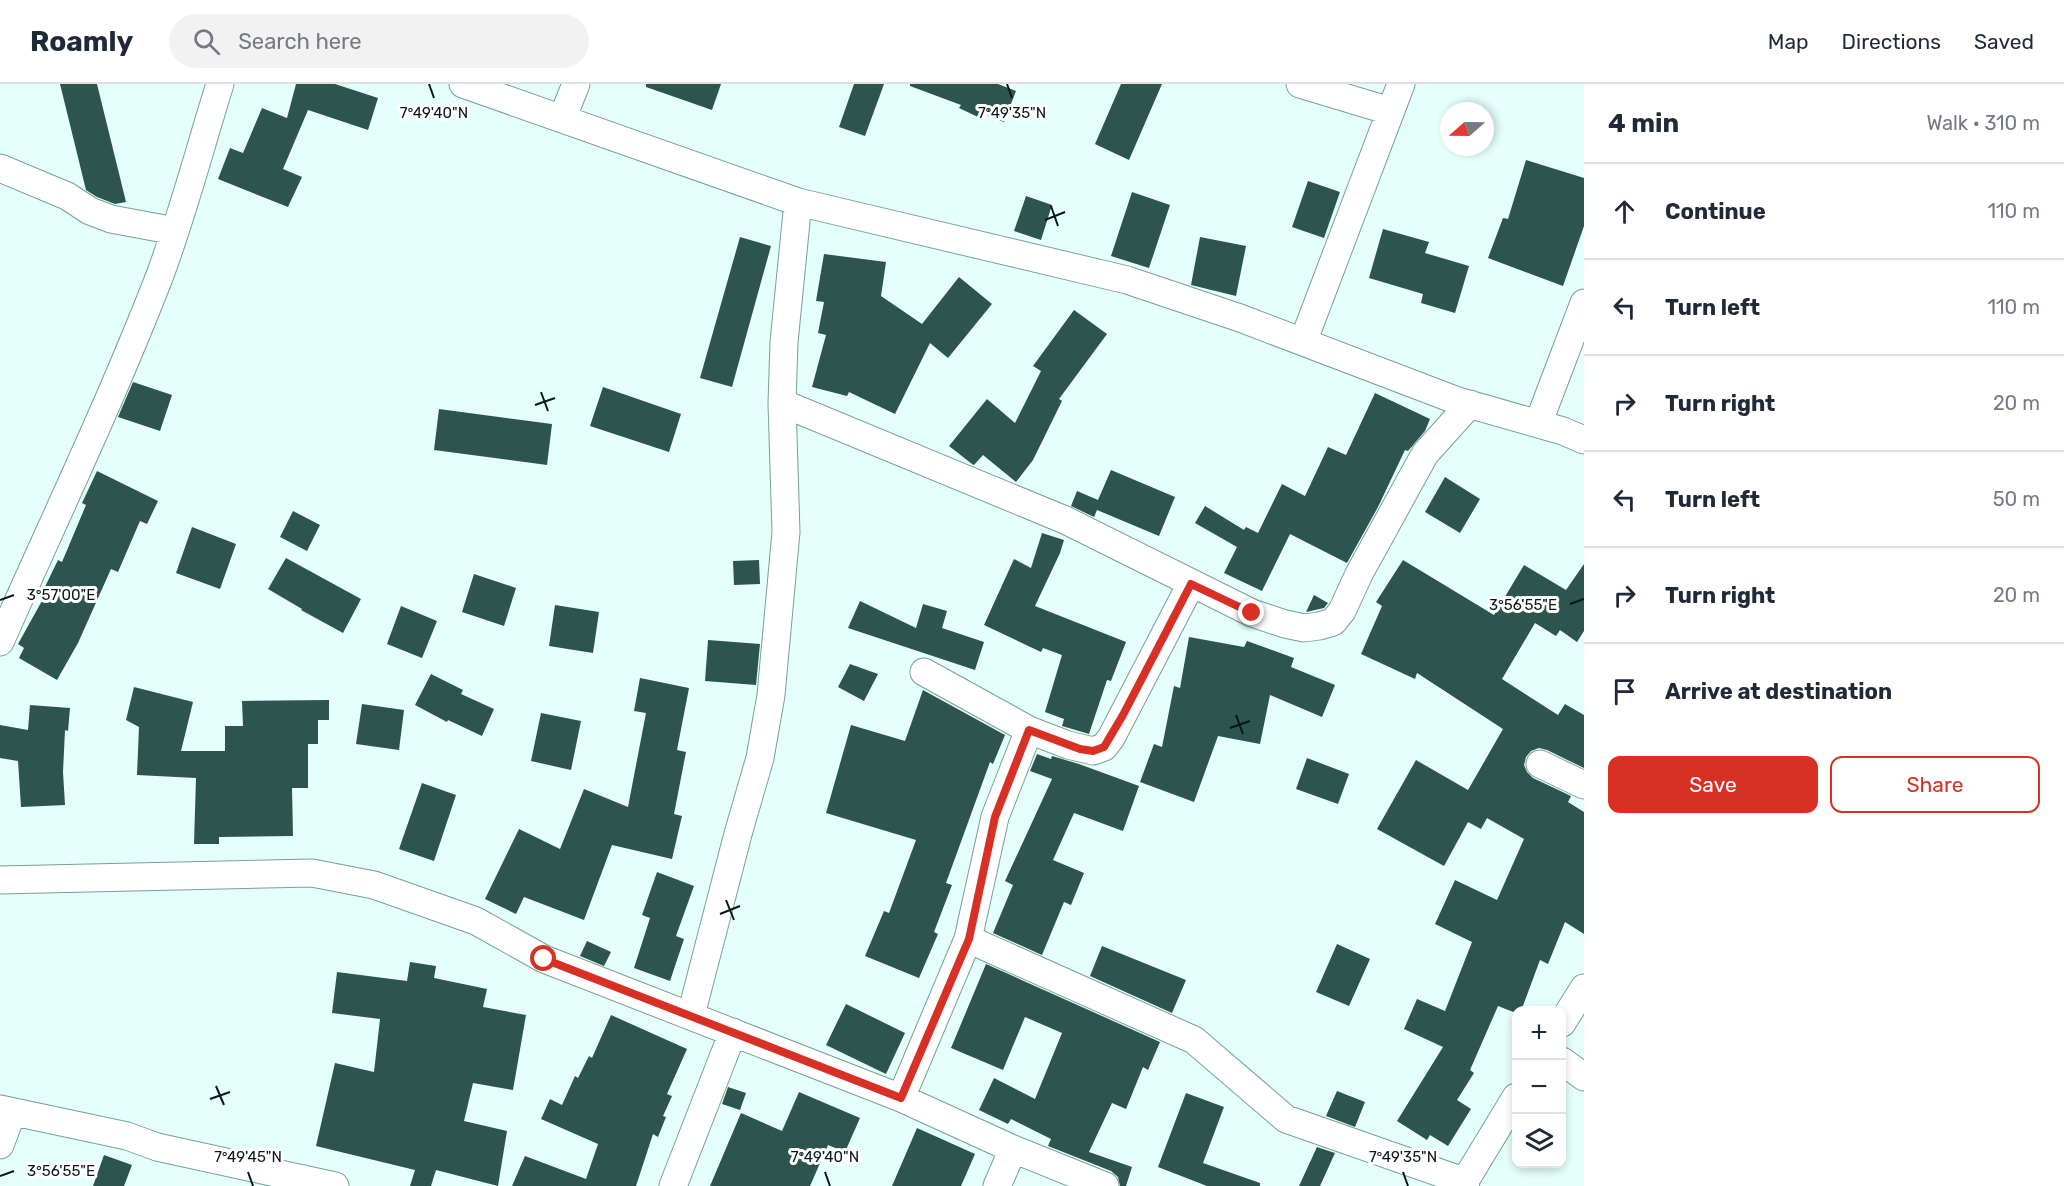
<!DOCTYPE html>
<html lang="en">
<head>
<meta charset="utf-8">
<style>
	body { margin:0; font-family:Rubik,sans-serif; background:#f2f2f3; color:#1f2937 }
	.controls { position:absolute; right:18px; bottom:18px; display:grid; overflow:hidden; border-radius:12px; box-shadow:0 3px 9px #0003 }
	.controls button { width:54px; height:54px; display:grid; place-items:center; padding:0; border:0; border-bottom:2px solid #e0e1e3; background:#fff; color:#1f2937; font:30px sans-serif }
	.compass { position:absolute; left:1440px; top:18px; width:54px; height:54px; border-radius:50%; background:#fff; box-shadow:0 3px 9px #0003; rotate:250deg }
	.stop { position:absolute; width:18px; height:18px; margin:-14px; border:4px solid #d93025; border-radius:50%; background:#fff }
	.stop.end { background:#d93025; border-color:#fff; box-shadow:0 2px 6px #0008 }
	.list { margin:0; padding:0; list-style:none }
	h2 { display:flex; justify-content:space-between; align-items:center; height:78px; margin:0; padding:0 24px; font-size:26px }
	h2 small { font-size:20px; font-weight:400; color:#747a83 }
	.list li { display:grid; grid-template-columns:39px 1fr auto; gap:18px; align-items:center; box-sizing:border-box; height:96px; padding:0 24px; border-top:2px solid #e0e1e3 }
	.list b { display:block; font-size:22px; white-space:nowrap }
	.list em { font-size:20px; font-style:normal; color:#747a83 }
	.actions { display:flex; gap:12px; padding:18px 24px }
	.actions a { flex:1; padding:14px 0; border:2px solid #d93025; border-radius:12px; text-align:center; font-size:21px; color:#d93025 }
	.actions .main { background:#d93025; color:#fff }
	.icon { flex:none; width:33px; height:33px; fill:none; stroke:currentColor; stroke-width:2; stroke-linecap:round; stroke-linejoin:round }
	.map { position:relative; flex:none; width:1584px; height:1102px; overflow:hidden }
	header { display:flex; align-items:center; gap:36px; box-sizing:border-box; height:84px; padding:0 30px; background:#fff; border-bottom:2px solid #e0e1e3 }
	header strong { font-size:28px }
	nav { display:flex; gap:33px; margin-inline-start:auto; font-size:21px }
	.search { width:420px; height:54px; background:#f2f2f3; display:flex; align-items:center; gap:15px; box-sizing:border-box; padding:0 21px; border-radius:33px; color:#747a83; font-size:22px }
	main { display:flex }
	aside { flex:1; background:#fff }
	.map>svg:first-child { display:block }
	.building { fill:#2d544f }
	.lines { fill:none; stroke-linecap:round; stroke-linejoin:round }
	.minor-casing { stroke:#77a099; stroke-width:29 }
	.minor { stroke:#fff; stroke-width:27 }
	.route { stroke:#d93025; stroke-width:8 }
	.ticks { fill:none; stroke:#081816; stroke-width:2 }
	.ticks-label { font-size:15px; text-anchor:middle; fill:#081816; stroke:#fff; stroke-width:6; stroke-linejoin:round; paint-order:stroke }
</style>
</head>
<body>
<header>
<strong>Roamly</strong>
<div class="search"><svg class="icon" aria-label="search" viewBox="0 0 24 24"><circle cx="10" cy="10" r="6"/><path d="M15 15l6 6"/></svg>Search here</div>
<nav><a>Map</a><a>Directions</a><a>Saved</a></nav>
</header>
<main>
<div class="map">
<svg width="1584" height="1102" viewBox="0 0 1584 1102">
	<rect width="100%" height="100%" fill="#e5fffa"/>
	<path class="building" d="M 60,0 L 97,0 L 126,118 L 115,120 L 97,113 L 86,106 Z
		M 296,0 L 335,0 L 378,14 L 368,46 L 308,26 L 283,85 L 302,93 L 288,123 L 218,95 L 230,64 L 243,69 L 262,24 L 287,34 Z
		M 646,0 L 721,0 L 712,26 L 646,3 Z
		M 854,0 L 884,0 L 865,52 L 839,43 Z
		M 910,0 L 998,0 L 1016,7 L 1004,38 L 982,29 L 980,34 L 959,24 L 961,21 L 910,2 Z
		M 1121,0 L 1162,0 L 1129,76 L 1095,60 Z
		M 1526,76 L 1584,94 L 1584,142 L 1563,202 L 1488,174 L 1503,134 L 1508,135 Z
		M 1308,97 L 1340,108 L 1324,154 L 1292,143 Z
		M 1132,108 L 1170,121 L 1149,184 L 1111,172 Z
		M 1026,112 L 1052,121 L 1041,156 L 1014,147 Z
		M 1383,145 L 1429,158 L 1425,169 L 1469,182 L 1455,229 L 1421,219 L 1423,210 L 1369,194 Z
		M 740,153 L 771,162 L 732,303 L 700,294 Z
		M 1200,153 L 1246,162 L 1236,212 L 1191,201 Z
		M 824,170 L 886,178 L 881,212 L 922,240 L 959,193 L 992,220 L 948,274 L 930,259 L 895,330 L 849,308 L 847,312 L 812,303 L 826,251 L 818,249 L 824,218 L 816,217 Z
		M 1074,226 L 1107,250 L 1059,315 L 1062,317 L 1033,376 L 1016,398 L 983,371 L 974,381 L 972,380 L 949,362 L 987,315 L 1015,339 L 1041,287 L 1033,282 Z
		M 133,298 L 172,311 L 160,347 L 118,333 Z
		M 603,303 L 681,330 L 669,368 L 590,342 Z
		M 1375,309 L 1430,335 L 1425,347 L 1408,367 L 1405,366 L 1378,423 L 1347,479 L 1290,450 L 1262,507 L 1224,489 L 1237,463 L 1195,439 L 1205,422 L 1244,446 L 1246,443 L 1258,449 L 1282,400 L 1305,412 L 1328,363 L 1346,371 Z
		M 439,325 L 552,340 L 547,381 L 434,366 Z
		M 1111,386 L 1175,413 L 1159,452 L 1097,426 L 1094,433 L 1071,422 L 1077,407 L 1098,416 Z
		M 97,387 L 158,417 L 147,440 L 140,437 L 118,488 L 111,485 L 78,559 L 57,596 L 19,574 L 24,564 L 18,560 L 43,515 L 40,513 L 58,476 L 62,478 L 86,421 L 82,419 Z
		M 1445,393 L 1480,415 L 1460,449 L 1425,428 Z
		M 293,427 L 320,441 L 307,467 L 280,453 Z
		M 192,443 L 236,460 L 220,505 L 176,489 Z
		M 1042,449 L 1064,456 L 1060,469 L 1035,522 L 1126,558 L 1111,597 L 1107,596 L 1089,650 L 1062,642 L 1064,635 L 1045,628 L 1062,571 L 1043,564 L 1041,568 L 984,541 L 1014,475 L 1031,484 Z
		M 286,474 L 361,515 L 343,549 L 301,526 L 302,525 L 268,505 Z
		M 759,476 L 760,500 L 734,501 L 733,477 Z
		M 1403,476 L 1494,531 L 1524,481 L 1566,506 L 1584,480 L 1584,547 L 1577,558 L 1560,546 L 1556,552 L 1535,539 L 1502,595 L 1558,631 L 1565,620 L 1584,631 L 1584,684 L 1547,666 L 1539,664 L 1531,667 L 1526,673 L 1524,681 L 1527,688 L 1533,694 L 1571,712 L 1568,718 L 1584,728 L 1584,850 L 1565,838 L 1548,880 L 1540,876 L 1521,927 L 1516,927 L 1516,929 L 1498,922 L 1470,986 L 1474,989 L 1457,1016 L 1471,1025 L 1448,1062 L 1430,1051 L 1427,1056 L 1397,1037 L 1443,963 L 1404,945 L 1417,915 L 1445,927 L 1472,858 L 1435,840 L 1455,796 L 1497,816 L 1524,755 L 1487,734 L 1481,745 L 1468,738 L 1444,782 L 1377,745 L 1416,676 L 1468,706 L 1503,645 L 1417,589 L 1415,595 L 1361,570 L 1382,522 L 1376,518 Z
		M 474,490 L 516,504 L 504,542 L 462,528 Z
		M 1314,511 L 1328,519 L 1324,524 L 1306,528 Z
		M 860,517 L 916,544 L 923,520 L 947,527 L 942,544 L 984,558 L 975,586 L 848,544 Z
		M 555,521 L 599,528 L 593,569 L 549,562 Z
		M 401,522 L 437,537 L 422,574 L 387,560 Z
		M 1189,553 L 1244,563 L 1247,557 L 1294,574 L 1291,583 L 1335,601 L 1322,633 L 1270,611 L 1260,660 L 1218,652 L 1194,718 L 1140,698 L 1154,660 L 1162,663 L 1174,602 L 1180,604 Z
		M 708,556 L 760,560 L 756,601 L 705,597 Z
		M 850,580 L 878,590 L 864,617 L 838,603 Z
		M 431,590 L 463,606 L 461,610 L 494,625 L 482,652 L 448,636 L 447,638 L 415,621 Z
		M 640,594 L 689,604 L 677,666 L 686,668 L 674,730 L 682,732 L 672,775 L 612,761 L 584,836 L 524,813 L 516,830 L 485,815 L 519,745 L 560,765 L 584,705 L 628,723 L 646,629 L 634,627 Z
		M 134,603 L 193,618 L 181,667 L 225,667 L 225,642 L 243,642 L 242,617 L 329,616 L 329,636 L 318,636 L 318,660 L 308,660 L 308,704 L 292,704 L 293,752 L 219,753 L 219,760 L 194,760 L 196,694 L 137,691 L 139,643 L 126,636 Z
		M 923,606 L 1005,651 L 993,680 L 990,678 L 946,799 L 952,801 L 934,848 L 938,850 L 919,894 L 865,872 L 884,827 L 889,829 L 916,756 L 826,729 L 851,641 L 905,657 Z
		M 362,620 L 404,626 L 399,666 L 356,660 Z
		M 30,621 L 70,624 L 68,647 L 65,646 L 63,688 L 65,721 L 21,723 L 18,677 L 0,674 L 0,641 L 28,646 Z
		M 541,629 L 581,637 L 571,686 L 531,677 Z
		M 1037,670 L 1051,675 L 1052,672 L 1079,680 L 1139,702 L 1123,747 L 1074,729 L 1053,776 L 1084,789 L 1071,821 L 1064,818 L 1042,871 L 993,849 L 1013,801 L 1005,797 L 1052,695 L 1030,687 Z
		M 1307,674 L 1349,690 L 1338,720 L 1296,705 Z
		M 422,699 L 456,711 L 434,777 L 399,765 Z
		M 657,788 L 694,802 L 676,852 L 684,855 L 670,897 L 634,884 L 650,834 L 642,831 Z
		M 587,857 L 611,868 L 604,882 L 580,872 Z
		M 1337,860 L 1370,875 L 1349,922 L 1316,908 Z
		M 1102,862 L 1186,896 L 1172,929 L 1090,892 Z
		M 410,878 L 436,882 L 434,894 L 487,905 L 483,923 L 526,931 L 513,1006 L 473,999 L 464,1037 L 507,1047 L 498,1102 L 436,1086 L 431,1102 L 410,1102 L 415,1086 L 316,1062 L 335,979 L 374,988 L 380,935 L 332,929 L 337,888 L 407,897 Z
		M 986,880 L 1160,958 L 1148,986 L 1143,983 L 1126,1025 L 1112,1019 L 1089,1068 L 1132,1083 L 1126,1102 L 1120,1102 L 1118,1093 L 1111,1087 L 1048,1062 L 1051,1055 L 1011,1035 L 1008,1040 L 979,1026 L 994,994 L 1035,1015 L 1062,949 L 1025,933 L 1003,986 L 951,964 Z
		M 846,920 L 905,949 L 886,990 L 826,961 Z
		M 611,931 L 687,965 L 667,1010 L 672,1012 L 663,1032 L 666,1033 L 658,1053 L 653,1050 L 636,1102 L 512,1102 L 525,1072 L 586,1095 L 598,1060 L 541,1035 L 550,1015 L 562,1021 L 575,992 L 578,994 L 589,972 L 592,974 Z
		M 728,1003 L 746,1009 L 740,1026 L 722,1020 Z
		M 1337,1007 L 1365,1018 L 1355,1043 L 1326,1032 Z
		M 799,1008 L 860,1034 L 845,1068 L 828,1061 L 810,1102 L 710,1102 L 741,1029 L 782,1047 Z
		M 1186,1009 L 1224,1023 L 1203,1079 L 1260,1099 L 1260,1102 L 1207,1102 L 1158,1083 Z
		M 917,1044 L 975,1070 L 961,1102 L 892,1102 Z
		M 1317,1063 L 1335,1069 L 1320,1102 L 1299,1102 Z
		M 104,1071 L 132,1081 L 124,1102 L 93,1102 Z"/>
	<g class="lines">
		<g class="minor-casing">
			<path id="minor" d="M 463,0 L 798,118 L 1127,196 L 1240,234 L 1458,317 L 1563,347 L 1584,356
				M 1300,0 L 1390,27
				M 562,35 L 576,0
				M 0,84 L 67,112 L 90,127 L 111,135 L 175,147
				M 1303,258 L 1401,0
				M 782,319 L 1065,436 L 1252,529 L 1285,540 L 1304,544 L 1319,542 L 1333,538 L 1342,527 L 1359,490 L 1425,370 L 1470,320
				M 1538,340 L 1584,219
				M 0,558 C 54,436 112,315 160,191 C 183,129 200,64 220,0
				M 924,588 L 1029,646 L 1068,661 L 1093,667 L 1104,663 L 1111,654 L 1191,500
				M 1540,680 L 1584,701
				M 0,796 L 312,789 L 374,801 L 476,837 L 544,875 L 901,1014 L 1013,1065 L 1105,1102
				M 968,855 L 1194,956 L 1286,1035 L 1466,1098
				M 691,931 L 738,750 L 760,674 L 771,611 L 786,448 L 782,319 L 784,258 L 798,118
				M 1562,939 L 1584,904
				M 1562,977 L 1584,993
				M 901,1014 L 968,855 L 995,733 L 1029,646
				M 0,1025 L 127,1052 L 157,1063 L 335,1102
				M 0,1061 L 12,1029
				M 673,1102 L 733,948
				M 997,1102 L 1013,1065
				M 1462,1102 L 1516,1013"/>
		</g>
		<use href="#minor" class="minor"/>
	</g>
	<g class="lines">
		<path class="route" d="M 544,875 L 901,1014 L 969,855 L 995,733 L 1029,646 L 1080,665 L 1093,667 L 1104,663 L 1123,631 L 1191,500 L 1252,529"/>
	</g>
	<path class="ticks" d="M 429,0 L 434,14M 1007,0 L 1012,14M 1051,122 L 1058,142M 1045,136 L 1065,128M 541,308 L 548,327M 535,321 L 555,314M 0,516 L 14,511M 1570,520 L 1584,515M 1236,631 L 1243,650M 1230,644 L 1250,637M 726,816 L 734,836M 720,830 L 740,822M 216,1002 L 224,1021M 210,1015 L 230,1008M 248,1088 L 253,1102M 825,1088 L 830,1102M 1403,1088 L 1408,1102M 0,1092 L 14,1087"/>
	<g class="ticks-label">
		<text x="434" y="34">7°49'40"N</text>
		<text x="1012" y="34">7°49'35"N</text>
		<text x="61" y="516">3°57'00"E</text>
		<text x="1523" y="526">3°56'55"E</text>
		<text x="248" y="1078">7°49'45"N</text>
		<text x="825" y="1078">7°49'40"N</text>
		<text x="1403" y="1078">7°49'35"N</text>
		<text x="61" y="1092">3°56'55"E</text>
	</g>
</svg>
<div class="controls">
<button>+</button>
<button>−</button>
<button><svg class="icon" aria-label="layers" viewBox="0 0 24 24"><path d="M12 4l9 5-9 5-9-5zM3 14l9 5 9-5"/></svg></button>
</div>
<svg class="compass" viewBox="-18 -18 36 36"><path d="M0-13l5 13h-10z" fill="#e53935"/><path d="M0 13l5-13h-10z" fill="#747a83"/></svg>
<div class="stop" style="left:544px;top:875px"></div>
<div class="stop end" style="left:1252px;top:529px"></div>
</div>
<aside>
<h2>4 min<small>Walk · 310 m</small></h2>
<ul class="list">
<li><svg class="icon" aria-label="ahead" viewBox="0 0 24 24"><path d="M12 20V5M6 11l6-6 6 6"/></svg><div><b>Continue</b></div><em>110 m</em></li>
<li><svg class="icon" aria-label="left" viewBox="0 0 24 24"><path d="M17 20v-9H6M10 6l-5 5 5 5"/></svg><div><b>Turn left</b></div><em>110 m</em></li>
<li><svg class="icon" aria-label="right" viewBox="0 0 24 24"><path d="M7 20v-9h11M14 6l5 5-5 5"/></svg><div><b>Turn right</b></div><em>20 m</em></li>
<li><svg class="icon" aria-label="left" viewBox="0 0 24 24"><path d="M17 20v-9H6M10 6l-5 5 5 5"/></svg><div><b>Turn left</b></div><em>50 m</em></li>
<li><svg class="icon" aria-label="right" viewBox="0 0 24 24"><path d="M7 20v-9h11M14 6l5 5-5 5"/></svg><div><b>Turn right</b></div><em>20 m</em></li>
<li><svg class="icon" aria-label="arrive" viewBox="0 0 24 24"><path d="M6 21V4h12l-3 4 3 4H6"/></svg><div><b>Arrive at destination</b></div></li>
</ul>
<div class="actions"><a class="main">Save</a><a>Share</a></div>
</aside>
</main>
</body>
</html>
